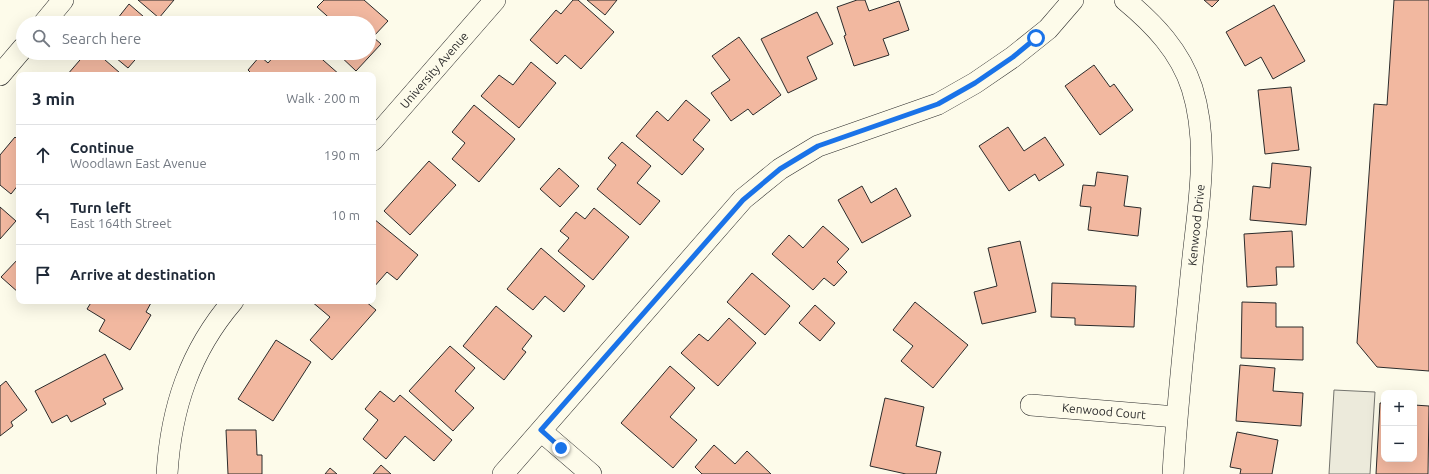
<!DOCTYPE html>
<html lang="en">
<head>
<meta charset="utf-8">
<style>
	body { margin:0; font-family:Ubuntu,sans-serif; background:#f2f2f3; color:#1f2937 }
	.controls { position:absolute; right:12px; bottom:12px; display:grid; overflow:hidden; border-radius:8px; box-shadow:0 4px 16px #0002 }
	.controls button { width:36px; height:36px; display:grid; place-items:center; padding:0; border:0; border-bottom:1px solid #e0e1e3; background:#fff; color:#1f2937; font:20px sans-serif }
	.stop { position:absolute; width:12px; height:12px; margin:-9px; border:3px solid #1a73e8; border-radius:50%; background:#fff }
	.stop.end { background:#1a73e8; border-color:#fff; box-shadow:0 1px 4px #0008 }
	.list { margin:0; padding:0; list-style:none }
	h2 { display:flex; justify-content:space-between; align-items:center; height:52px; margin:0; padding:0 16px; font-size:17px }
	h2 small { font-size:13px; font-weight:400; color:#747a83 }
	.list li { display:grid; grid-template-columns:26px 1fr auto; gap:12px; align-items:center; box-sizing:border-box; height:60px; padding:0 16px; border-top:1px solid #e0e1e3 }
	.list b { display:block; font-size:15px; white-space:nowrap }
	.list p { margin:0; font-size:13px; white-space:nowrap; color:#747a83 }
	.list em { font-size:13px; font-style:normal; color:#747a83 }
	.icon { flex:none; width:22px; height:22px; fill:none; stroke:currentColor; stroke-width:2; stroke-linecap:round; stroke-linejoin:round }
	.map { position:relative; flex:none; width:1429px; height:474px; overflow:hidden }
	.search { position:absolute; background:#fff; box-shadow:0 4px 16px #0002; left:16px; top:16px; width:360px; height:44px; display:flex; align-items:center; gap:10px; box-sizing:border-box; padding:0 14px; border-radius:22px; color:#747a83; font-size:15px }
	.panel { position:absolute; background:#fff; box-shadow:0 4px 16px #0002; left:16px; top:72px; width:360px; height:232px; border-radius:8px }
	.map>svg:first-child { display:block }
	.parking { fill:#eceadb; stroke:#74746e }
	.building { fill:#f2b8a0; stroke:#2b2b2b }
	.lines { fill:none; stroke-linecap:round; stroke-linejoin:round }
	.minor-casing { stroke:#2b2b2b; stroke-width:22 }
	.minor { stroke:#fdfbea; stroke-width:21 }
	.route { stroke:#1a73e8; stroke-width:5 }
	.labels { text-anchor:middle; dominant-baseline:central; stroke-width:3; stroke-linejoin:round; paint-order:stroke }
	.street-label { font-size:12px; fill:#2b2b2b; stroke:#fdfbea }
</style>
</head>
<body>
<div class="map">
<svg width="1429" height="474" viewBox="0 0 1429 474">
	<rect width="100%" height="100%" fill="#fdfbea"/>
	<path class="parking" d="M 1334,390 L 1375,392 L 1370,474 L 1329,474 Z"/>
	<path class="building" d="M 138,0 L 174,0 L 159,18 Z
		M 324,0 L 364,0 L 388,21 L 373,37 L 381,44 L 356,71 L 337,53 L 369,53 L 369,23 L 335,23 L 317,7 Z
		M 573,0 L 578,0 L 614,32 L 581,69 L 565,55 L 557,64 L 530,40 L 556,10 L 561,14 Z
		M 587,0 L 617,0 L 605,15 Z
		M 857,0 L 865,0 L 869,11 L 899,1 L 909,30 L 883,39 L 889,55 L 854,66 L 844,36 L 846,35 L 837,7 Z
		M 1204,0 L 1219,0 L 1212,7 Z
		M 1394,0 L 1429,0 L 1429,371 L 1377,367 L 1357,343 L 1374,104 L 1387,105 Z
		M 129,4 L 151,23 L 114,23 Z
		M 1274,5 L 1305,61 L 1273,79 L 1261,57 L 1245,66 L 1226,32 Z
		M 817,12 L 833,44 L 807,57 L 817,79 L 788,93 L 761,39 Z
		M 739,37 L 781,95 L 753,115 L 748,109 L 731,121 L 711,93 L 730,80 L 712,56 Z
		M 86,53 L 97,53 L 120,73 L 118,75 L 67,75 Z
		M 110,53 L 141,53 L 128,68 Z
		M 277,53 L 315,53 L 340,75 L 253,75 L 248,70 L 260,56 L 268,63 Z
		M 531,62 L 556,83 L 519,128 L 481,96 L 499,75 L 513,85 Z
		M 1094,65 L 1110,87 L 1114,84 L 1133,110 L 1100,135 L 1065,86 Z
		M 1291,87 L 1299,150 L 1265,154 L 1258,90 Z
		M 686,100 L 710,120 L 693,140 L 704,149 L 682,175 L 636,136 L 657,111 L 668,121 Z
		M 474,105 L 515,139 L 479,182 L 452,159 L 465,143 L 452,132 Z
		M 1008,127 L 1024,151 L 1045,137 L 1064,165 L 1039,181 L 1035,174 L 1009,191 L 979,146 Z
		M 15,137 L 19,141 L 19,184 L 11,194 L 0,185 L 0,155 Z
		M 622,142 L 651,166 L 637,183 L 660,201 L 640,225 L 597,189 L 616,165 L 608,158 Z
		M 429,161 L 456,185 L 410,235 L 384,211 Z
		M 1272,163 L 1311,167 L 1306,225 L 1250,220 L 1253,186 L 1270,188 Z
		M 559,168 L 579,186 L 560,207 L 540,189 Z
		M 1097,172 L 1128,176 L 1124,206 L 1141,208 L 1138,236 L 1088,230 L 1091,207 L 1080,206 L 1083,185 L 1095,186 Z
		M 862,186 L 871,203 L 896,188 L 911,216 L 862,243 L 838,200 Z
		M 0,207 L 16,221 L 0,239 Z
		M 594,208 L 629,237 L 593,280 L 558,251 L 569,238 L 560,231 L 576,212 L 585,219 Z
		M 374,219 L 418,255 L 397,280 L 387,272 L 373,288 Z
		M 823,226 L 849,249 L 837,262 L 847,272 L 834,286 L 824,278 L 813,290 L 772,254 L 789,235 L 803,248 Z
		M 1292,231 L 1294,267 L 1276,267 L 1277,285 L 1247,287 L 1244,234 Z
		M 1020,241 L 1036,312 L 982,324 L 974,292 L 997,286 L 988,248 Z
		M 541,248 L 585,286 L 564,312 L 545,296 L 533,310 L 507,289 Z
		M 19,258 L 19,293 L 1,277 Z
		M 752,273 L 790,306 L 765,335 L 727,302 Z
		M 1052,283 L 1136,286 L 1134,327 L 1075,325 L 1075,318 L 1051,317 Z
		M 92,301 L 152,301 L 146,312 L 151,315 L 130,350 L 99,331 L 105,320 L 87,309 Z
		M 311,301 L 365,301 L 376,310 L 332,360 L 310,340 L 330,317 Z
		M 915,302 L 968,345 L 933,388 L 901,361 L 913,346 L 893,330 Z
		M 1242,302 L 1276,303 L 1276,327 L 1303,327 L 1303,360 L 1241,358 Z
		M 815,305 L 835,323 L 820,341 L 799,323 Z
		M 496,306 L 532,336 L 522,349 L 526,352 L 504,380 L 463,346 Z
		M 729,318 L 756,343 L 718,386 L 681,353 L 699,334 L 708,341 Z
		M 276,340 L 311,362 L 273,421 L 238,399 Z
		M 450,346 L 475,368 L 455,391 L 474,408 L 453,431 L 409,391 Z
		M 105,354 L 123,389 L 103,399 L 106,404 L 71,422 L 67,415 L 52,423 L 35,391 Z
		M 1240,365 L 1275,368 L 1273,391 L 1303,393 L 1301,426 L 1236,421 Z
		M 670,366 L 695,388 L 670,417 L 697,440 L 673,468 L 621,423 Z
		M 6,381 L 27,410 L 11,422 L 13,426 L 0,436 L 0,386 Z
		M 380,391 L 394,402 L 400,395 L 452,440 L 434,461 L 405,436 L 386,459 L 363,439 L 378,420 L 365,409 Z
		M 885,398 L 924,407 L 916,446 L 941,452 L 936,474 L 906,474 L 870,466 Z
		M 1380,403 L 1384,403 L 1384,459 L 1414,459 L 1414,405 L 1429,406 L 1428,474 L 1376,474 Z
		M 226,430 L 256,430 L 257,455 L 262,455 L 262,474 L 228,474 Z
		M 1237,432 L 1278,440 L 1272,474 L 1240,474 L 1241,469 L 1230,467 Z
		M 714,445 L 735,464 L 747,451 L 771,474 L 702,474 L 695,467 Z
		M 381,465 L 391,474 L 373,474 Z
		M 330,468 L 337,474 L 325,474 Z"/>
	<g class="lines">
		<g class="minor-casing">
			<path id="minor" d="M 1125,0 C 1154,24 1180,51 1192,88 C 1210,145 1198,207 1192,266 C 1185,335 1177,404 1173,474
				M 44,23 L 63,0
				M 0,75 L 23,48
				M 373,140 L 495,0
				M 1031,405 L 1176,417
				M 541,431 L 591,474
				M 167,474 C 171,408 190,351 233,301
				M 503,474 L 743,199 L 780,169 L 818,146 L 938,104 L 975,83 L 1013,57 L 1048,29 L 1073,0"/>
		</g>
		<use href="#minor" class="minor"/>
	</g>
	<g class="lines">
		<path class="route" d="M 561,448 L 541,430 L 743,200 L 780,169 L 818,146 L 938,104 L 975,83 L 1013,57 L 1036,38"/>
	</g>
	<g class="labels">
		<g class="street-label">
			<text transform="translate(434 70) rotate(-49)">University Avenue</text>
			<text transform="translate(1196 225) rotate(-84)">Kenwood Drive</text>
			<text transform="translate(1104 411) rotate(5)">Kenwood Court</text>
		</g>
	</g>
</svg>
<div class="controls">
<button>+</button>
<button>−</button>
</div>
<div class="stop" style="left:1036px;top:38px"></div>
<div class="stop end" style="left:561px;top:448px"></div>
<div class="search"><svg class="icon" aria-label="search" viewBox="0 0 24 24"><circle cx="10" cy="10" r="6"/><path d="M15 15l6 6"/></svg>Search here</div>
<section class="panel">
<h2>3 min<small>Walk · 200 m</small></h2>
<ul class="list">
<li><svg class="icon" aria-label="ahead" viewBox="0 0 24 24"><path d="M12 20V5M6 11l6-6 6 6"/></svg><div><b>Continue</b><p>Woodlawn East Avenue</p></div><em>190 m</em></li>
<li><svg class="icon" aria-label="left" viewBox="0 0 24 24"><path d="M17 20v-9H6M10 6l-5 5 5 5"/></svg><div><b>Turn left</b><p>East 164th Street</p></div><em>10 m</em></li>
<li><svg class="icon" aria-label="arrive" viewBox="0 0 24 24"><path d="M6 21V4h12l-3 4 3 4H6"/></svg><div><b>Arrive at destination</b></div></li>
</ul>
</section>
</div>
</body>
</html>
